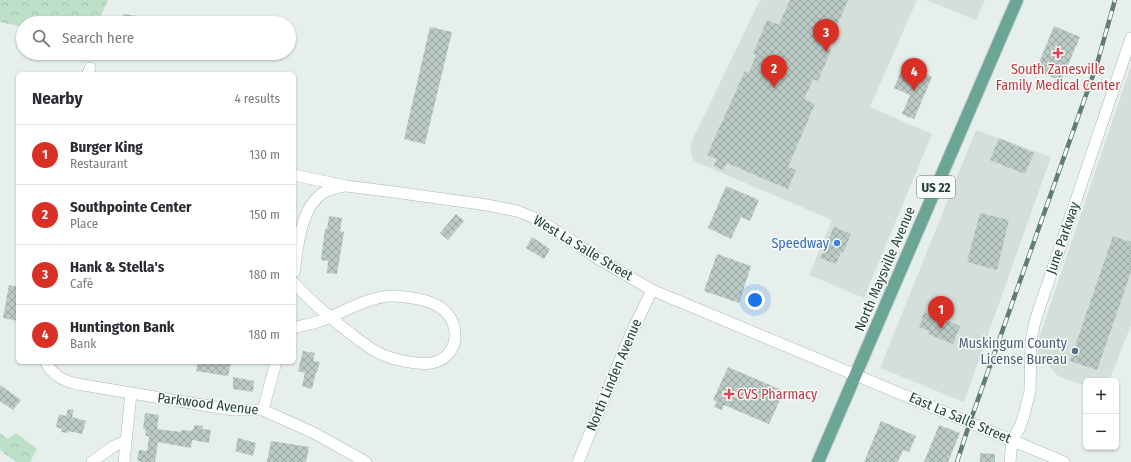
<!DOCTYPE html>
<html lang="en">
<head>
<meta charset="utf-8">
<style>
	body { margin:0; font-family:"Fira Sans Condensed",sans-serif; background:#f2f2f3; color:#2b2b33 }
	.controls { position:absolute; right:12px; bottom:12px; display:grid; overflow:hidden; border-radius:6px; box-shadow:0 1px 3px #0004 }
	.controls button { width:36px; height:36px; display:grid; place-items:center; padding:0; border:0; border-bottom:1px solid #e1e1e2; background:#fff; color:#2b2b33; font:20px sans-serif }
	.you { position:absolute; left:755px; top:300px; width:14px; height:14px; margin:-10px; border:3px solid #fff; border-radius:50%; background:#1a73e8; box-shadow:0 0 0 6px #1a73e833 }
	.badge { display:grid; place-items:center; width:26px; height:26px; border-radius:50%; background:#d93025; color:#fff; font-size:13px; font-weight:700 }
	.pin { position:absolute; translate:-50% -33px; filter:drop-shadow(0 1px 2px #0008) }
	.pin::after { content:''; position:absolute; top:21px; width:14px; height:12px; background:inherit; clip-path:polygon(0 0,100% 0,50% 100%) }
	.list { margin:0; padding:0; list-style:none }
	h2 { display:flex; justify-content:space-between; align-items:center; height:52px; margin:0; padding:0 16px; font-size:17px }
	h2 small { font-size:13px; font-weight:400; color:#7c7c81 }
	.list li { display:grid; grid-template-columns:26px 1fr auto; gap:12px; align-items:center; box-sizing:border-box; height:60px; padding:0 16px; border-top:1px solid #e1e1e2 }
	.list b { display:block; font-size:15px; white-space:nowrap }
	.list p { margin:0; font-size:13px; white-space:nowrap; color:#7c7c81 }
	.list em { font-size:13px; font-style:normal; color:#7c7c81 }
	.icon { flex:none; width:22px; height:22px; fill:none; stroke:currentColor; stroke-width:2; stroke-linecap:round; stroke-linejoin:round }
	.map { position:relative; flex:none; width:1131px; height:462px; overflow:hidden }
	.search { position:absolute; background:#fff; box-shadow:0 1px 3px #0004; left:16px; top:16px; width:280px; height:44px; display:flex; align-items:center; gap:10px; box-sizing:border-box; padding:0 14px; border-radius:22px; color:#7c7c81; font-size:15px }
	.panel { position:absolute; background:#fff; box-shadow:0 1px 3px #0004; left:16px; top:72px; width:280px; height:292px; border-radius:6px }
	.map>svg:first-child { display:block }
	.built { fill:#d4dfda }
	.forest { fill:url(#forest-crowns) }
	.building { fill:url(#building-cross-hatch) }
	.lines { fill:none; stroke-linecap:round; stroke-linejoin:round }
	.street-casing { stroke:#a8b8b2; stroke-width:12 }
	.primary-casing { stroke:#c2cac8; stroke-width:14 }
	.street { stroke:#fff; stroke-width:11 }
	.primary { stroke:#6aa596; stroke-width:12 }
	.rail-casing { stroke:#5f7d75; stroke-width:4.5 }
	.rail { stroke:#f7fbf9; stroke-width:3; stroke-dasharray:9; stroke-linecap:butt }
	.health-dot { fill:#e0444e; stroke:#f7fbf9; stroke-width:1.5 }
	.shop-dot { fill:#3f7fe0; stroke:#f7fbf9; stroke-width:1.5 }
	.service-dot { fill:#5c6f8a; stroke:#f7fbf9; stroke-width:1.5 }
	.labels { text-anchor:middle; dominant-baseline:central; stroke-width:3; stroke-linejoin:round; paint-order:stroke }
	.shield { fill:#f7fbf9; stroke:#637a73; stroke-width:1 }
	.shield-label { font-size:13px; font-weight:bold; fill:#24423a }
	.health-label { font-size:14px; fill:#be3a42; stroke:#f7fbf9 }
	.street-label { font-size:14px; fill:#24423a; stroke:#f7fbf9 }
	.shop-label { font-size:14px; fill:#366cbe; stroke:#f7fbf9; text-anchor:end }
	.service-label { font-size:14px; fill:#4e5e75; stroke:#f7fbf9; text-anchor:end }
</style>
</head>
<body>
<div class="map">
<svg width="1131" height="462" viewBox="0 0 1131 462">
	<defs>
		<pattern id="forest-crowns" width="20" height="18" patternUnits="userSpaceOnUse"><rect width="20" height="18" fill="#bfe0c8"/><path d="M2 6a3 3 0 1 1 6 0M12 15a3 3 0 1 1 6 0" fill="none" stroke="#a4c1ad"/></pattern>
		<pattern id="building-cross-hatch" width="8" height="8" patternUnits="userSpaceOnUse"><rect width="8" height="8" fill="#bbcac4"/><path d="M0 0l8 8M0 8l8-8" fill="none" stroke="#98a6a0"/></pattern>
	</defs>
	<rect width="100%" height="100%" fill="#e6efeb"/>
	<path class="built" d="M 762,0 L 917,0 L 870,107 L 932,134 L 864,298 L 809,275 L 832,220 L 694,161 L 691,154 L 690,145 L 759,2 Z
		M 926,0 L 985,0 L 976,20 Z
		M 1131,66 L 1131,325 L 1109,381 L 1086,381 L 1086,386 L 1058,376 L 1038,355 L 1037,344 Z
		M 976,130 L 1051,157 L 964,402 L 880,368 Z"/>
	<path class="forest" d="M 0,0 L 108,0 L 98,23 L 23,23 L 23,27 L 0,22 Z
		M 0,433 L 8,439 L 16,433 L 37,449 L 30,462 L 16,462 L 0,450 Z"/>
	<path class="building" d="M 790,0 L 848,0 L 827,48 L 831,50 L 818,81 L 813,79 L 804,99 L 815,104 L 788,167 L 796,170 L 788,189 L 727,163 L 723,170 L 714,166 L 717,159 L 707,155 L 745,71 L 749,73 L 756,55 L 753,54 L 767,20 L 779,25 Z
		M 123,14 L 137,16 L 136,23 L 122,23 Z
		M 1054,26 L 1080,37 L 1061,81 L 1036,70 Z
		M 430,27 L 452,32 L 425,144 L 404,139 Z
		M 904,64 L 932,77 L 914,119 L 902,114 L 910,95 L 894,88 Z
		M 999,138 L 1034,153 L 1025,174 L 990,160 Z
		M 726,186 L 759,200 L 750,221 L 741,217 L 731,239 L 708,228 Z
		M 980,213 L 1009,220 L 997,270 L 967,262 Z
		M 456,214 L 464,221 L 448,240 L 440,233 Z
		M 329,216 L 342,218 L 340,231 L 344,232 L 337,274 L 327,273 L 328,261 L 321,260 L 325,229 L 327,229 Z
		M 834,227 L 851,234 L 843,253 L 841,252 L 836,264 L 820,258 Z
		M 1113,236 L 1131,242 L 1131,272 L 1097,370 L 1070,361 Z
		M 532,237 L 550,249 L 544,259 L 526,248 Z
		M 717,254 L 751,266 L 739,303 L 704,291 Z
		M 9,285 L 18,287 L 18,321 L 3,318 Z
		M 924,312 L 960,326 L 953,344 L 928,334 L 929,331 L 919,327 Z
		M 303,351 L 315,353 L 313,361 L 320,362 L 317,372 L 316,372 L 312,389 L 302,386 L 305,373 L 298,371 Z
		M 198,362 L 231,362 L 228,376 L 196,371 Z
		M 728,367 L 784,391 L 769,424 L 724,405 L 722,410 L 714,407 L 717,402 L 713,400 Z
		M 233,377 L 254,381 L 253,392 L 233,389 Z
		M 0,385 L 21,400 L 13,410 L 0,401 Z
		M 68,409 L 74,410 L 72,417 L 86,421 L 82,434 L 69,431 L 68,433 L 61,432 L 62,429 L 56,427 L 59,414 L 66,416 Z
		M 145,413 L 159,415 L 157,429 L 181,432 L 181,430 L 192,431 L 195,425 L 203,426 L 202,429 L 211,430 L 209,443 L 192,440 L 191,448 L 158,442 L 155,462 L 142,462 L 137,460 L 139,450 L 147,451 L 149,436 L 145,436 L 146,430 L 143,429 Z
		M 881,421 L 916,436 L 909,452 L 903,450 L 898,462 L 864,462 Z
		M 939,425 L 960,433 L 948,462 L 924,462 Z
		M 238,438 L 256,443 L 253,456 L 235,451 Z
		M 271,441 L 309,447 L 306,462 L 267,462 Z
		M 980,453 L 995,454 L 995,462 L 980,462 Z"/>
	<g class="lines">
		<g class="street-casing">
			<path id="street" d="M 88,74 L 90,68
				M 294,175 L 346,186 L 394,192 L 487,205 L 517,211 L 537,219 L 571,240 L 597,258 L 652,290 L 1064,462
				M 294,272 C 298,247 300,208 323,193 C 329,189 338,188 344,186
				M 294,283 C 310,301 327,315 346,330 C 358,339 369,349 383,355 C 395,360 418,365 431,363 C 459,359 463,323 441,308 C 429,299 409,297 395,296 C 370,295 343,313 320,321 C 312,324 303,325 294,328
				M 46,362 C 52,375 63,381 77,384 L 233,410 L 263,410 L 314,433 L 366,462
				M 263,410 L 276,362
				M 92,462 L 114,446 L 126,441
				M 124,462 L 131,393
				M 578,462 L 630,336 L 652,290
				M 1010,462 L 1012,440 L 1020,427 L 1024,415 L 1030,391 L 1031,341 L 1035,321 L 1131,38"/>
		</g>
		<g class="primary-casing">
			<path id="primary" d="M 818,462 L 1017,0"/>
		</g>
		<use href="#street" class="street"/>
		<use href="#primary" class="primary"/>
		<g class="rail-casing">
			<path id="rail" d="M 957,462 L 970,422 L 1097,64 L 1115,0"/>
		</g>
		<use href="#rail" class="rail"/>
	</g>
	<g class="health-dot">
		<path d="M1056 47h4v4h4v4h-4v4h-4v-4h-4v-4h4z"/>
		<path d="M727 388h4v4h4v4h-4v4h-4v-4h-4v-4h4z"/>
	</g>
	<circle class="shop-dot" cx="837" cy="243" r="4"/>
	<circle class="service-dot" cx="1075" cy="351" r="4"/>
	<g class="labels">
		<rect class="shield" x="917" y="176" width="38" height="22" rx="3"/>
		<g class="shield-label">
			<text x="936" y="187">US 22</text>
		</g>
		<g class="health-label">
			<text x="1058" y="69">South Zanesville<tspan x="1058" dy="16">Family Medical Center</tspan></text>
			<text x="737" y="394" text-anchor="start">CVS Pharmacy</text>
		</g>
		<g class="street-label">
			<text transform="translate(1063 238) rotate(-71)">June Parkway</text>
			<text transform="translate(583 248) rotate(31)">West La Salle Street</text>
			<text transform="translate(885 269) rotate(-67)">North Maysville Avenue</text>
			<text transform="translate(614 375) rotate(-67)">North Linden Avenue</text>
			<text transform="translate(208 404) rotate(7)">Parkwood Avenue</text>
			<text transform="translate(960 418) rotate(23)">East La Salle Street</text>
		</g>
		<g class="shop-label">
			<text x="829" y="243">Speedway</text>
		</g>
		<g class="service-label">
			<text x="1067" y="343">Muskingum County<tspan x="1067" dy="16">License Bureau</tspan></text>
		</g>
	</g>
</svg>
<div class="controls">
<button>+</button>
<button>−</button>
</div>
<div class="you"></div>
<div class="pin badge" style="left:941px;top:329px">1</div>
<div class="pin badge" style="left:774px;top:88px">2</div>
<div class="pin badge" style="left:826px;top:52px">3</div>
<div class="pin badge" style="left:914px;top:91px">4</div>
<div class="search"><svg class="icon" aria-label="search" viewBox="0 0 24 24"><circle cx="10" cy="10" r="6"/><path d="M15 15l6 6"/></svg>Search here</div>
<section class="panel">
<h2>Nearby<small>4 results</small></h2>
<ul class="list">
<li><span class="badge">1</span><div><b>Burger King</b><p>Restaurant</p></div><em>130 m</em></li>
<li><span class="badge">2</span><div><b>Southpointe Center</b><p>Place</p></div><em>150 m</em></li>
<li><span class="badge">3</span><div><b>Hank &amp; Stella's</b><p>Café</p></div><em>180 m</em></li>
<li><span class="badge">4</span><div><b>Huntington Bank</b><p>Bank</p></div><em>180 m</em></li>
</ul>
</section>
</div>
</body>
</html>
